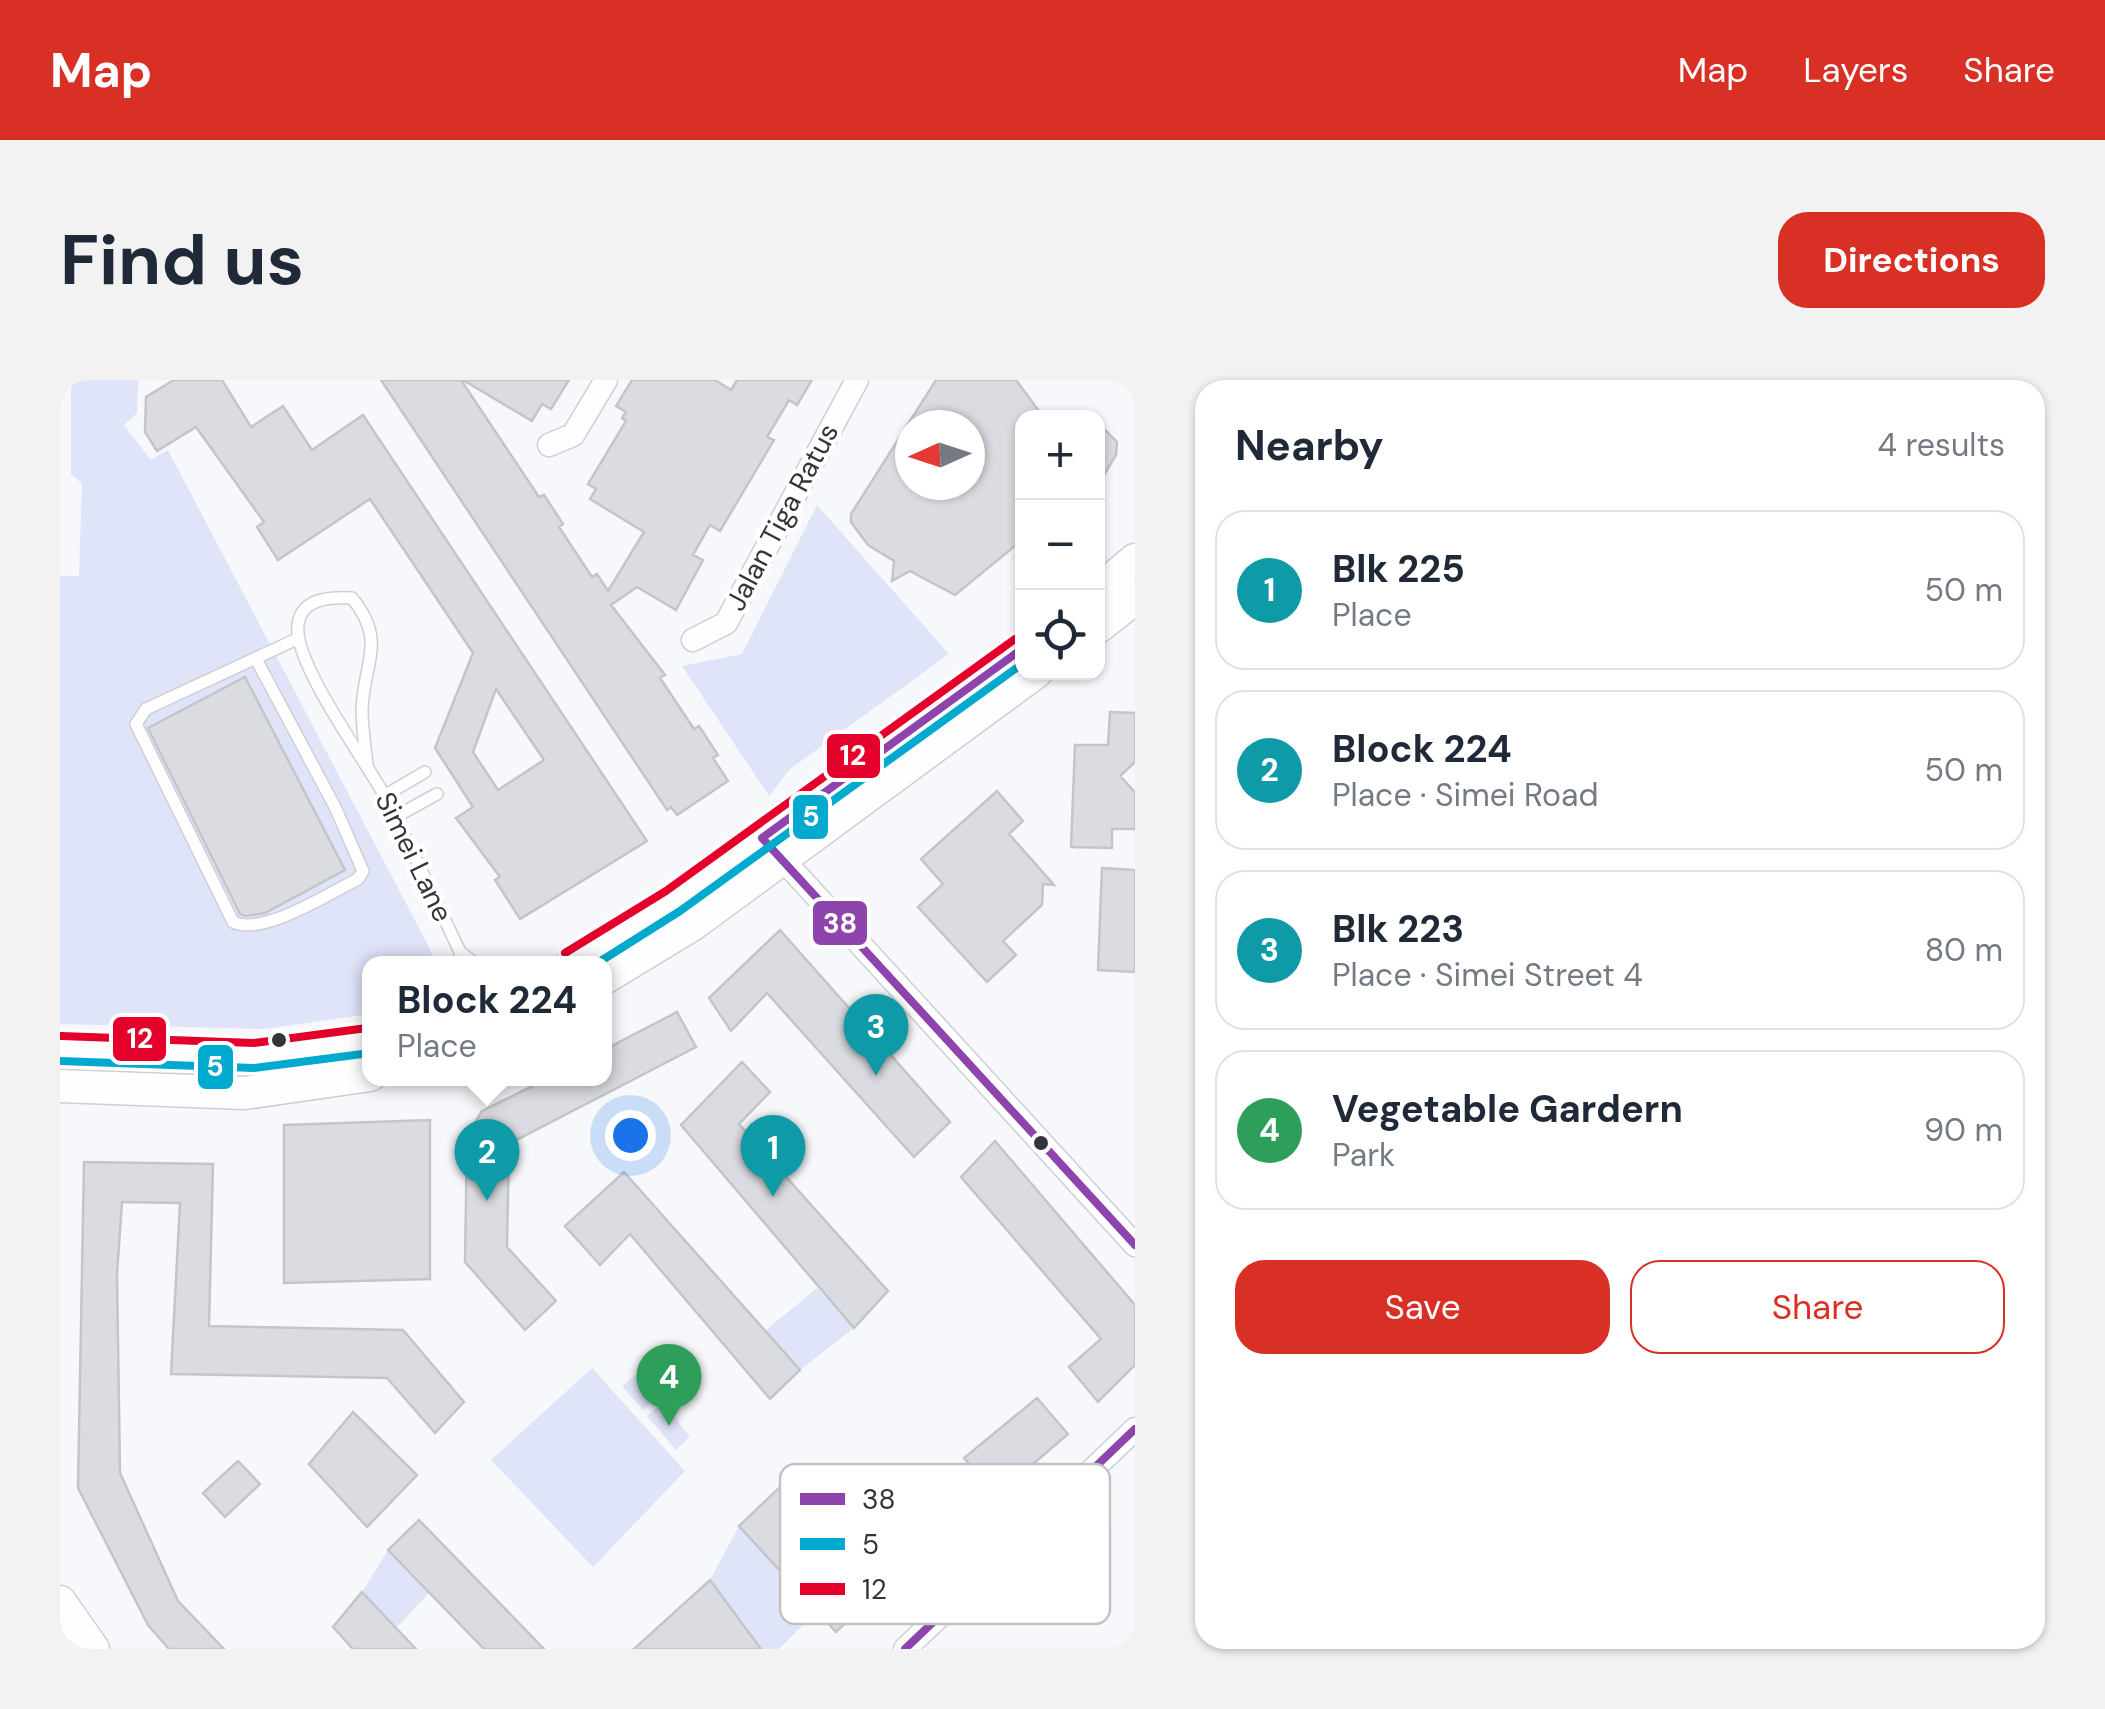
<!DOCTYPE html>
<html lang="en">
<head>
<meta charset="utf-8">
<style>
	body { margin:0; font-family:"DM Sans",sans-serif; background:#f2f2f3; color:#1f2937 }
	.controls { position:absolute; right:30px; top:30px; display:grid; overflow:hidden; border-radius:20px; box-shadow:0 2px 8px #0004 }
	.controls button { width:90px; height:90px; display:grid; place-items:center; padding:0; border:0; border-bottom:2px solid #e0e1e3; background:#fff; color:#1f2937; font:50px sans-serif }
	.compass { position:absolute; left:835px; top:30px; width:90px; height:90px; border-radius:50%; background:#fff; box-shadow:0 2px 8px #0004; rotate:267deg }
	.you { position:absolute; left:570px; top:755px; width:35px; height:35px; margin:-25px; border:8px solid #fff; border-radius:50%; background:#1a73e8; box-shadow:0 0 0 15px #1a73e833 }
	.badge { display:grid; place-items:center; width:65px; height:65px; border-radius:50%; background:#d93025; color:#fff; font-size:32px; font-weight:700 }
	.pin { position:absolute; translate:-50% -82px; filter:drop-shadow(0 2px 5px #0008) }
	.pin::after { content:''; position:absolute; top:52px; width:35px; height:30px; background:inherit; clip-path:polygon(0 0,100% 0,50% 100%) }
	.popup { position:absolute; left:302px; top:576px; width:250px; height:130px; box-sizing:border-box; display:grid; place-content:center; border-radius:20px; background:#fff; filter:drop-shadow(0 2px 8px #0005); font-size:32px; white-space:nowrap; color:#747a83 }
	.popup b { font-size:38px; color:#1f2937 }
	.popup::after { content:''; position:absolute; left:50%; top:100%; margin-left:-20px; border:20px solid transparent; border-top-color:#fff }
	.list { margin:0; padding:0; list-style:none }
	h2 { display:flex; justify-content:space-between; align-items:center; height:130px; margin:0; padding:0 40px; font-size:42px }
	h2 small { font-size:32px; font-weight:400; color:#747a83 }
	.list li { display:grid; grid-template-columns:65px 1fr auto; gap:30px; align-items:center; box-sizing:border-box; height:160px; margin:0 20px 20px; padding:0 20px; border:2px solid #e0e1e3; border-radius:30px }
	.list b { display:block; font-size:38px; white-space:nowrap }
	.list p { margin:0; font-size:32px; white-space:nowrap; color:#747a83 }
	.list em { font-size:32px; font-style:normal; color:#747a83 }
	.actions { display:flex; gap:20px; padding:30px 40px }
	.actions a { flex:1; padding:22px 0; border:2px solid #d93025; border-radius:30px; text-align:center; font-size:35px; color:#d93025 }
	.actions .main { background:#d93025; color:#fff }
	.icon { flex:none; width:55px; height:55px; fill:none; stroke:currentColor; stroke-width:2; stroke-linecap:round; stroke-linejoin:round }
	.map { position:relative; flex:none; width:1075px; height:1269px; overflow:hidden; border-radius:30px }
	header { display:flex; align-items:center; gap:60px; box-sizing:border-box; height:140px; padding:0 50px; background:#d93025; color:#fff }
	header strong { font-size:48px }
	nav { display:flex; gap:55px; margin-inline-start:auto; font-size:35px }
	.intro { display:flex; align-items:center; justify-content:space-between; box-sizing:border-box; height:240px; padding:0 60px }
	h1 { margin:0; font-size:70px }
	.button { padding:25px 45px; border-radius:30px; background:#d93025; color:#fff; font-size:35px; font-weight:700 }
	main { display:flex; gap:60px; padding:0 60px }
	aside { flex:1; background:#fff; border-radius:30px; box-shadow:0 2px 8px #0004 }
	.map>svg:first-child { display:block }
	.green { fill:#dfe4f9 }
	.building { fill:#dbdce1; stroke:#c4c5ca; stroke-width:2.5; fill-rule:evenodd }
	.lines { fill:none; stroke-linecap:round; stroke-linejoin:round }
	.lane-casing { stroke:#cdcfd3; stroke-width:14 }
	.street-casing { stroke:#cdcfd3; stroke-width:25 }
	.secondary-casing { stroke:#cdcfd3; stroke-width:35 }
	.lane { stroke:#fefefe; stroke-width:11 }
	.street { stroke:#fefefe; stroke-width:22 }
	.secondary { stroke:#fefefe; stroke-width:32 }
	.bus-1-casing { stroke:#fff; stroke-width:15 }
	.bus-2-casing { stroke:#fff; stroke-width:15 }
	.bus-3-casing { stroke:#fff; stroke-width:15 }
	.bus-1 { stroke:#8e44ad; stroke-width:8 }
	.bus-2 { stroke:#00a9ce; stroke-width:8 }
	.bus-3 { stroke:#e4002b; stroke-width:8 }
	.bus-dot { fill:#33353b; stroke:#fff; stroke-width:4 }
	.labels { text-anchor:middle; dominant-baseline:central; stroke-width:9; stroke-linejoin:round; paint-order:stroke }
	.street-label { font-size:28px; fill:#33353b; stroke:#fff }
	.key { fill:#fff; stroke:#c2c2c4; stroke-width:2.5 }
	.key-label { font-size:28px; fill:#33353b }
	.line-badge { stroke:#fff; stroke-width:4 }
	.badge-label { font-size:28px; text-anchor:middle; font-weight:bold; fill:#fff }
</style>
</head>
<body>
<header>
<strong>Map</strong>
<nav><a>Map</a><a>Layers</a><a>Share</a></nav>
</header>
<div class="intro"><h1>Find us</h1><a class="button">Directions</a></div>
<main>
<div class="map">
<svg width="1075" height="1269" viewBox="0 0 1075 1269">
	<rect width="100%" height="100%" fill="#f7f8fb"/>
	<path class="green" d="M 11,0 L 78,0 L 77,33 L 64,45 L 91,80 L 108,70 L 370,569 L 374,583 L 310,584 L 309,634 L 205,649 L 0,644 L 0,196 L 19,196 L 22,104 L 11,94 Z
		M 757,125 L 889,274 L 730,389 L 709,416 L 622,286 L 682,274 Z
		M 757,908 L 794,948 L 740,990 L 705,951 Z
		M 532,988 L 625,1091 L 533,1187 L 431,1080 Z
		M 581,991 L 599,1016 L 583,1030 L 562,1006 Z
		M 603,1023 L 630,1057 L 616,1070 L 587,1036 Z
		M 679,1146 L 757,1231 L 719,1269 L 701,1269 L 650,1200 Z
		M 328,1170 L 369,1213 L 336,1248 L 302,1212 Z"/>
	<path class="building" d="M 114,0 L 162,0 L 191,47 L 223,26 L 252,70 L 303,35 L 587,461 L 460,539 L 435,500 L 440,497 L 396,438 L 413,427 L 375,368 L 413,273 L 310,119 L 218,180 L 197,147 L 204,142 L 136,47 L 97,71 L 85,52 L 86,17 ZM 436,309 L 484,380 L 438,410 L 413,372 Z
		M 321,0 L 401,0 L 479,117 L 484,115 L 503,144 L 499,147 L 532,197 L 537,194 L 548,211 L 584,152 L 530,119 L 536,109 L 528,104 L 566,41 L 562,38 L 566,32 L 556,26 L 572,0 L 655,0 L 671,10 L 677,0 L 752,0 L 737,25 L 729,20 L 707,57 L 714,60 L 660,151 L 650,145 L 633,175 L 643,180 L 616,230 L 577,207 L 551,225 L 605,295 L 600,298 L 634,349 L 639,346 L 658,375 L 653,378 L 668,401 L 617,435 L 611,427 L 607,430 Z
		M 403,0 L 509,0 L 491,29 L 482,24 L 472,41 Z
		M 876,0 L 956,0 L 984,38 L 962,38 L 962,160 L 895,215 L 850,191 L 832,201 L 834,181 L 808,165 L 791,142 L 791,134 ZM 850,45 L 910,45 L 910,105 L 850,105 Z
		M 1038,43 L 1057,62 L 1056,75 L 1038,105 Z
		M 185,297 L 285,490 L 205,533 L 186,536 L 180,534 L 88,348 Z
		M 1050,332 L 1075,333 L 1075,382 L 1060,396 L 1075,412 L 1075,449 L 1052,449 L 1052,468 L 1011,467 L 1015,365 L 1048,365 Z
		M 937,411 L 963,441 L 949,454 L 994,505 L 983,504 L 982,525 L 943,561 L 956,575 L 927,602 L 858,527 L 883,504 L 861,479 Z
		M 1042,488 L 1075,490 L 1075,592 L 1038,590 Z
		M 720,550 L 890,742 L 854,777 L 707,613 L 671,651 L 649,618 Z
		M 617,632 L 636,667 L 449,764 L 447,867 L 496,921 L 465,950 L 405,882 L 407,756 L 422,731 L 489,698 L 544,698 L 544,670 Z
		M 682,682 L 710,712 L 679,744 L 828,911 L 794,948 L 621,745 Z
		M 370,740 L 370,899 L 224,903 L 224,745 Z
		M 935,761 L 1075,925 L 1075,985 L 1038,1022 L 1009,987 L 1041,959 L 901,797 Z
		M 24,782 L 153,784 L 149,946 L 343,950 L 404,1022 L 375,1053 L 327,998 L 111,994 L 120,823 L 62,822 L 57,894 L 60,1093 L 118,1221 L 164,1269 L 109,1269 L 88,1245 L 18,1108 Z
		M 564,792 L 740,990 L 710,1019 L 570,854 L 540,885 L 505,846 Z
		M 977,1018 L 1008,1054 L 938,1114 L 904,1078 Z
		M 293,1032 L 357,1095 L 307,1147 L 249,1084 Z
		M 178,1081 L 200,1104 L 165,1137 L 143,1113 Z
		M 739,1089 L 767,1119 L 734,1149 L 775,1193 L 871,1104 L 900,1136 L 776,1252 L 679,1146 Z
		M 359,1140 L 484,1269 L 424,1269 L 328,1170 Z
		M 650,1200 L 701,1269 L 574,1269 Z
		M 302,1212 L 336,1248 L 356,1269 L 293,1269 L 273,1247 Z"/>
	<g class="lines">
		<g class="lane-casing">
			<path id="lane" d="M 196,279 L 275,427 L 303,491 L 298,499 C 270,513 201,557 173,542 L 76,344 L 86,329 L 237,259
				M 307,384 C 305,366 302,347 302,329 C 304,281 327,261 292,218 C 270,217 241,218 238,245 C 233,282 303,377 323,413 C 350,465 375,519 400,572 L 400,584
				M 324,416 L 365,392
				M 335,437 L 377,414
				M 400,572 L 416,584"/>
		</g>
		<g class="street-casing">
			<path id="street" d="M 489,65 L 513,55 L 546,0
				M 633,260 L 666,243 L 797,0
				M 715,471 L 1075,865
				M 845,1269 L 1075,1049"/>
		</g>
		<g class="secondary-casing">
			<path id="secondary" d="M 1038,211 L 1075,180
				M 1038,247 L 1075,218
				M 512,584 L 613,521 L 962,269
				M 544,598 L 633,544 L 976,292
				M 0,668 C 103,674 208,687 310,660
				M 0,706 L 185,713 L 310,695
				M 0,1222 L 33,1269"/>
		</g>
		<use href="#lane" class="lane"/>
		<use href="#street" class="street"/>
		<use href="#secondary" class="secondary"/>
		<g class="bus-1-casing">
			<path id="bus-1" d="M 962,269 L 702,458 L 1075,865
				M 845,1269 L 1075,1049"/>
		</g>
		<g class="bus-2-casing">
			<path id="bus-2" d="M 536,584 L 620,531 L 962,284
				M 0,681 L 194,688 L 310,673"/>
		</g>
		<g class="bus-3-casing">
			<path id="bus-3" d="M 505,573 L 606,511 L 955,259
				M 1,656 L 194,663 L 307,648"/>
		</g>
		<use href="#bus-1" class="bus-1"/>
		<use href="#bus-2" class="bus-2"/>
		<use href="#bus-3" class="bus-3"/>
	</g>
	<g class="bus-dot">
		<circle cx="219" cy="660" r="9"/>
		<circle cx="981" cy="763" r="9"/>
	</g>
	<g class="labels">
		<g class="street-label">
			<text transform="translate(722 137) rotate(-62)">Jalan Tiga Ratus</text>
			<text transform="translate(354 477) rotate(64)">Simei Lane</text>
		</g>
	</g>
	<rect x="720" y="1084" width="330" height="160" rx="15" class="key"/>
	<rect x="740" y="1113" width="45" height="12" fill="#8e44ad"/>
	<rect x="740" y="1158" width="45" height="12" fill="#00a9ce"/>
	<rect x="740" y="1203" width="45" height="12" fill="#e4002b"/>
	<g class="key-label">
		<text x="802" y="1129">38</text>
		<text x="802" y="1174">5</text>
		<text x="802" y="1219">12</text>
	</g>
	<g class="line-badge">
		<rect x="765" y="352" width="57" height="48" rx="10" fill="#e4002b"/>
		<rect x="731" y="413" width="39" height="48" rx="10" fill="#00a9ce"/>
		<rect x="751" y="519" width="58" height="48" rx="10" fill="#8e44ad"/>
		<rect x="51" y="635" width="57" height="48" rx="10" fill="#e4002b"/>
		<rect x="136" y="663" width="39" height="48" rx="10" fill="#00a9ce"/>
	</g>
	<g class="badge-label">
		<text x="793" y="385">12</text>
		<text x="751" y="446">5</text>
		<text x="780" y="553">38</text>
		<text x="80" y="668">12</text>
		<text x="155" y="696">5</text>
	</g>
</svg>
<div class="controls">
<button>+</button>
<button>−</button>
<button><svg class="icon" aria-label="locate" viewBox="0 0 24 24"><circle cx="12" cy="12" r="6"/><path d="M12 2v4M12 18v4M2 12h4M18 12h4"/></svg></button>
</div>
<svg class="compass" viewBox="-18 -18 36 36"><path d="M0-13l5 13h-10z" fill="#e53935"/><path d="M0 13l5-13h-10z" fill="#747a83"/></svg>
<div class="you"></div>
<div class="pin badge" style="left:713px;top:817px;background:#0f9aa8">1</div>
<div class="pin badge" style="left:427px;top:821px;background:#0f9aa8">2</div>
<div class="popup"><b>Block 224</b>Place</div>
<div class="pin badge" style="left:816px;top:696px;background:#0f9aa8">3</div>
<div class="pin badge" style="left:609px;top:1046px;background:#2e9e5b">4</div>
</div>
<aside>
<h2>Nearby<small>4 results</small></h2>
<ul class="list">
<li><span class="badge" style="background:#0f9aa8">1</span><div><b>Blk 225</b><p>Place</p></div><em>50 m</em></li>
<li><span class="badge" style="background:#0f9aa8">2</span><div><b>Block 224</b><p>Place · Simei Road</p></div><em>50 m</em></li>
<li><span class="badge" style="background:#0f9aa8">3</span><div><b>Blk 223</b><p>Place · Simei Street 4</p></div><em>80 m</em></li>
<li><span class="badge" style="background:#2e9e5b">4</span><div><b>Vegetable Gardern</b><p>Park</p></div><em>90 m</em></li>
</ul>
<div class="actions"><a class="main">Save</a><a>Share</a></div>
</aside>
</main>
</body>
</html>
